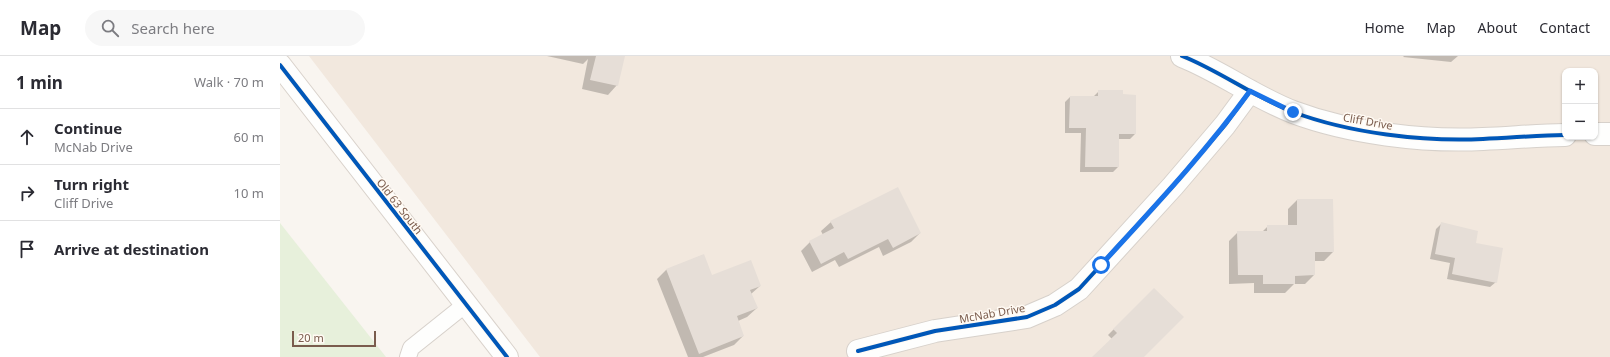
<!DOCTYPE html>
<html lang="en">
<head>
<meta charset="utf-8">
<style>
	body { margin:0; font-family:"Noto Sans",sans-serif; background:#f7f7f7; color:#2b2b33 }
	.controls { position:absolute; right:12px; top:12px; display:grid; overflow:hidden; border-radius:8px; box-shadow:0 1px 3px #0004 }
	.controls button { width:36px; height:36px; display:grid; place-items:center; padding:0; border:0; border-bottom:1px solid #e1e1e2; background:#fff; color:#2b2b33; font:20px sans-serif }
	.scale { position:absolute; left:12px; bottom:10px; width:84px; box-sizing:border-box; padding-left:4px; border:2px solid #7a5c4d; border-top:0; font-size:11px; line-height:14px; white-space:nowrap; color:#7a5c4d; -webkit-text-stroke:3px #fffaf3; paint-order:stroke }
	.stop { position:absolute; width:12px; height:12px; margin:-9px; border:3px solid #1a73e8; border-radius:50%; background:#fff }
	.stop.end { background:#1a73e8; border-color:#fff; box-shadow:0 1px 4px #0008 }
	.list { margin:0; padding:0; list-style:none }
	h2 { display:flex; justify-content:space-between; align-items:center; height:52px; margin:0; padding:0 16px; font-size:17px }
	h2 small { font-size:13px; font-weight:400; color:#7c7c81 }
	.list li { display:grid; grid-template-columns:26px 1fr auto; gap:12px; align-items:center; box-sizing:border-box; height:56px; padding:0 16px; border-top:1px solid #e1e1e2 }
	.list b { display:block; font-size:15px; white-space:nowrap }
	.list p { margin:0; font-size:13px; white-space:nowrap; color:#7c7c81 }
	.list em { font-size:13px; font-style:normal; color:#7c7c81 }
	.icon { flex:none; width:22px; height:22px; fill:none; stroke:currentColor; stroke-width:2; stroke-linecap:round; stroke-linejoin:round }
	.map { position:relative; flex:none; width:1330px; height:301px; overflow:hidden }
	header { display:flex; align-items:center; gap:24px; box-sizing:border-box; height:56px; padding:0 20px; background:#fff; border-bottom:1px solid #e1e1e2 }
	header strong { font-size:19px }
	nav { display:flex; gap:22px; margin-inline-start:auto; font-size:14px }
	.search { width:280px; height:36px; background:#f7f7f7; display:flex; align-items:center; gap:10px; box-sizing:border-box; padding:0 14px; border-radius:22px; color:#7c7c81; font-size:15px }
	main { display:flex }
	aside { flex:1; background:#fff }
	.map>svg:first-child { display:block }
	.residential { fill:#f2e8de; fill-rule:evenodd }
	.green { fill:#e7f0db }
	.shadow { fill:#0003 }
	.building { fill:#e6ded7 }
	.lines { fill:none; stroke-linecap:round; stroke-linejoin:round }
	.service-casing { stroke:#d7d1cb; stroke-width:18 }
	.minor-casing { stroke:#d7d1cb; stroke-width:24 }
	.secondary-casing { stroke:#d9d2cb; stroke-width:24 }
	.service { stroke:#fefefd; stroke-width:16 }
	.minor { stroke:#fefefd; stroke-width:22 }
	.secondary { stroke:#fefefd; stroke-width:22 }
	.cycleway-casing { stroke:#fffaf3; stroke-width:6 }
	.cycleway { stroke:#0057b8; stroke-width:4 }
	.route { stroke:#1a73e8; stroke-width:5 }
	.labels { text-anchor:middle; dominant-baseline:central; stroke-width:3; stroke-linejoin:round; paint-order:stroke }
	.street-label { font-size:11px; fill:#7a5c4d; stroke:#fffaf3 }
</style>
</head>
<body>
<header>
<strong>Map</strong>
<div class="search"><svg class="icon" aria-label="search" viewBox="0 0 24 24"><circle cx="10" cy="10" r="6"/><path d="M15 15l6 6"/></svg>Search here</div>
<nav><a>Home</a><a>Map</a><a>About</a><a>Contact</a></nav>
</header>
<main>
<aside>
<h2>1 min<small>Walk · 70 m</small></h2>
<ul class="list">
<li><svg class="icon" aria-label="ahead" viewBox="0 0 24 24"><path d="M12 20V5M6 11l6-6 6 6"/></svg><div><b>Continue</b><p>McNab Drive</p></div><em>60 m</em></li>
<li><svg class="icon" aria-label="right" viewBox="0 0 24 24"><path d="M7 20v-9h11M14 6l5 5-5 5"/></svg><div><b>Turn right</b><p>Cliff Drive</p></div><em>10 m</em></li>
<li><svg class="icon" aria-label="arrive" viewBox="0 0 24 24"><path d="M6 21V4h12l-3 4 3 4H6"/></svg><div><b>Arrive at destination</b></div></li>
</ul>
</aside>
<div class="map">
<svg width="1330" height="301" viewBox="0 0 1330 301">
	<rect width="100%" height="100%" fill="#f9f5f0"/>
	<path class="residential" d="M 29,0 L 1330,0 L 1330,301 L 260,301 ZM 1285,15 L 1315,15 L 1315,81 L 1285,81 Z"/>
	<path class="green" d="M 0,167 L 106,301 L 0,301 Z"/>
	<path class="shadow" d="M 267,0 L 344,0 L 337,29 L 328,39 L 302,33 L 308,3 L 303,8 Z
		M 1124,0 L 1178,0 L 1171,6 L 1123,1 Z
		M 819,35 L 855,78 L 850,83 L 838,83 L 838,111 L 833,116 L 800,116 L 801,77 L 785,77 L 785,46 L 790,41 L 814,40 Z
		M 1017,144 L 1053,196 L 1044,205 L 1034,205 L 1034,219 L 1025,228 L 1014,228 L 1005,237 L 974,237 L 974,227 L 949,228 L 949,185 L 958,176 L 982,176 L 988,170 L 1008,170 L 1008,153 Z
		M 551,166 L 640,177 L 631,186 L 603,200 L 599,191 L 559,211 L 555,204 L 532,216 L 521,195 L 530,186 L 543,179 L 541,175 Z
		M 1162,167 L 1195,187 L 1216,226 L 1210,231 L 1167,223 L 1170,207 L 1150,203 L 1156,173 Z
		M 423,199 L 432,221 L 480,230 L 471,238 L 477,252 L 467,261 L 458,265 L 463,280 L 454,289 L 423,301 L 408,301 L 377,223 L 386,214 Z
		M 874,233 L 863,301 L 814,301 L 832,283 L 828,279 Z"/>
	<path class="building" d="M 316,0 L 345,0 L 338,30 L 310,24 Z
		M 818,34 L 843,34 L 843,38 L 856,39 L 856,78 L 839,78 L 839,111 L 805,111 L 806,72 L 789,72 L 790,40 L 818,40 Z
		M 618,131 L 641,177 L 613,192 L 608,183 L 568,203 L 564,196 L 541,208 L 529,185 L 554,172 L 550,165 Z
		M 1017,143 L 1053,143 L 1054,196 L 1035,196 L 1035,219 L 1015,220 L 1015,228 L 983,228 L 983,219 L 958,219 L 957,175 L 987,175 L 987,169 L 1017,169 Z
		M 1161,166 L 1198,175 L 1196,187 L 1223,192 L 1217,227 L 1172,218 L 1175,202 L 1155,198 Z
		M 424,198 L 432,219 L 471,204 L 481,230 L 470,234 L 478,252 L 457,260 L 464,280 L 419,298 L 386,213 Z
		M 874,232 L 904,261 L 864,301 L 812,301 L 837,277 L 833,273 Z"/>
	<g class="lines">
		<g class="service-casing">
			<path id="service" d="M 128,301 L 131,292 L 186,248"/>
		</g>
		<g class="minor-casing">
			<path id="minor" d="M 902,0 C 940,15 974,41 1013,56 C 1069,77 1143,86 1203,83 C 1231,82 1258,79 1285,79
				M 1315,78 L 1330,78
				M 578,295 L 655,275 L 747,261 L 775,249 L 799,233 L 893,130 L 945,69 L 970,35"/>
		</g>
		<g class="secondary-casing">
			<path id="secondary" d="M 0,9 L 227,301"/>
		</g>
		<use href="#service" class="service"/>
		<use href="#minor" class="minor"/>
		<use href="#secondary" class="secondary"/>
		<g class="cycleway-casing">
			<path id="cycleway" d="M 902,0 C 940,15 974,41 1013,56 C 1069,77 1143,86 1203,83 C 1231,82 1258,79 1285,79
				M 0,9 L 227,301
				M 578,295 L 655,275 L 747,261 L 775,249 L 799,233 L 893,130 L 945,69 L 970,35"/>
		</g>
		<use href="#cycleway" class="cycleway"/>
	</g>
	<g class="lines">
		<path class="route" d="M 821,209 C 873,152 925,97 970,35 L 1013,56"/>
	</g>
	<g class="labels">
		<g class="street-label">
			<text transform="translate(1088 65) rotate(10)">Cliff Drive</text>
			<text transform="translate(120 150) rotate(52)">Old 63 South</text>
			<text transform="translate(712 257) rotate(-10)">McNab Drive</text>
		</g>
	</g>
</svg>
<div class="controls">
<button>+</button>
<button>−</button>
</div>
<div class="scale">20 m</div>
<div class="stop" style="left:821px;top:209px"></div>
<div class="stop end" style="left:1013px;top:56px"></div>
</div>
</main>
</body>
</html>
